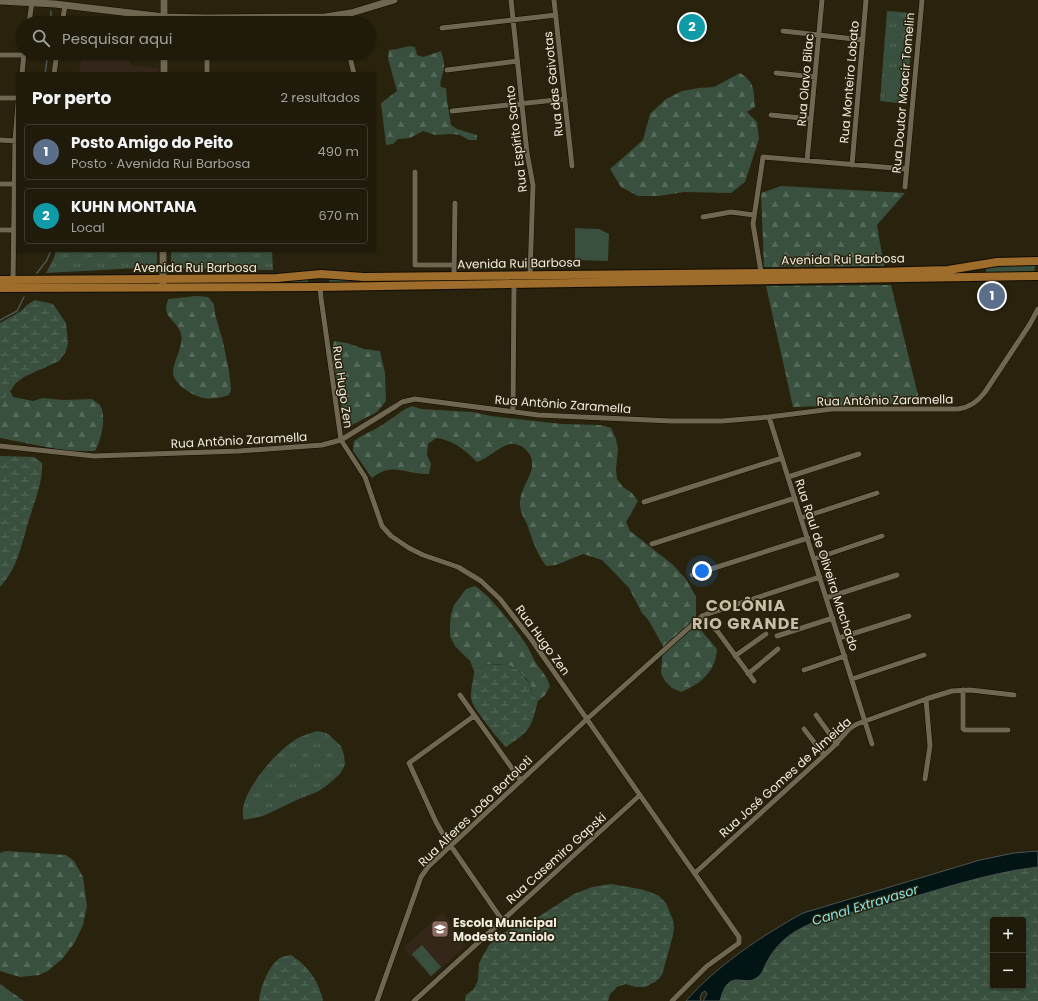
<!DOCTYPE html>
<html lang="pt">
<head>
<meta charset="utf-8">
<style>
	body { margin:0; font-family:Poppins,sans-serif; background:#2c2718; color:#f1f3f6 }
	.controls { position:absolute; right:12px; bottom:12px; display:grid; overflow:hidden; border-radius:4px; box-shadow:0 1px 3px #0004 }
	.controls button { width:36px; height:36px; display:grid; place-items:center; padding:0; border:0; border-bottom:1px solid #3c382b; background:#1f1a0a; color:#f1f3f6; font:20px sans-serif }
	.you { position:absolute; left:702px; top:571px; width:14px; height:14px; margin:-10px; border:3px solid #fff; border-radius:50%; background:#1a73e8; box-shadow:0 0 0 6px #1a73e833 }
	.badge { display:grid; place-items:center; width:26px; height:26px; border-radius:50%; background:#db2777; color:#fff; font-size:13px; font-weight:700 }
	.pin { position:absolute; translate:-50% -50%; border:2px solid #fff; box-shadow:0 1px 4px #0006 }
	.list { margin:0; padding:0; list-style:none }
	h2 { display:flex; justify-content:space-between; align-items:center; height:52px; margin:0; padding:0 16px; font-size:17px }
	h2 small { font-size:13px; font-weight:400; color:#a1a19c }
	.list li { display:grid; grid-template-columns:26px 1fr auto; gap:12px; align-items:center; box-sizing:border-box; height:56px; margin:0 8px 8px; padding:0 8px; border:1px solid #3c382b; border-radius:4px }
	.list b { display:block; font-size:15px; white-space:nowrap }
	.list p { margin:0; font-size:13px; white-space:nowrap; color:#a1a19c }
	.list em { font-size:13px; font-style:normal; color:#a1a19c }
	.icon { flex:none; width:22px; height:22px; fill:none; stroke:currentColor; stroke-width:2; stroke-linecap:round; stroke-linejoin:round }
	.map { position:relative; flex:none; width:1038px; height:1001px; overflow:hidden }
	.search { position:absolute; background:#1f1a0a; box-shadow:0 1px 3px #0004; left:16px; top:16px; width:360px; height:44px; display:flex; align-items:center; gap:10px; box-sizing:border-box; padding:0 14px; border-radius:22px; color:#a1a19c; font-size:15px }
	.panel { position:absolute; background:#1f1a0a; box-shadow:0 1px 3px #0004; left:16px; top:72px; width:360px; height:180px; border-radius:4px }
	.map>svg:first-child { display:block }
	.education { fill:#34271a }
	.grass { fill:url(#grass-tufts) }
	.forest { fill:url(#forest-firs) }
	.wetland { fill:url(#wetland-marsh); fill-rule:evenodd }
	.pitch { fill:#38503d }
	.water { fill:#031415; stroke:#4b5552 }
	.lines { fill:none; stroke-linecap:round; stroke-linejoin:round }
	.stream { stroke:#4b5552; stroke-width:1.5 }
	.street-casing { stroke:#120b00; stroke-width:6 }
	.secondary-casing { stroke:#120b00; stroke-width:8 }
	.primary-casing { stroke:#120b00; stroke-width:10 }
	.street { stroke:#706750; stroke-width:5 }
	.secondary { stroke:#706750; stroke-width:7 }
	.primary { stroke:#9e6c2b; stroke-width:8 }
	.labels { text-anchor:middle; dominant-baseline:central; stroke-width:3; stroke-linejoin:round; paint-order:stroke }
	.street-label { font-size:12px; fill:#f2ece0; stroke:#29220d }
	.poi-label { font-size:12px; font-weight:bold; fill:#f2ece0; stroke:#29220d; text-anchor:start }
	.water-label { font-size:13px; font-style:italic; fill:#84e5e7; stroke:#29220d }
	.district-label { font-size:16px; font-weight:bold; letter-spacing:1px; fill:#c8bea5; stroke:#29220d }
</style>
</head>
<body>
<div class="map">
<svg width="1038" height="1001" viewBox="0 0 1038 1001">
	<defs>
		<pattern id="grass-tufts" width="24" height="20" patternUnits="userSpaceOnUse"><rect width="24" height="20" fill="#38503d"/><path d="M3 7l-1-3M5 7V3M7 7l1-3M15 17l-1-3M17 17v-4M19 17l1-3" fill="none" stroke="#556959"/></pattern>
		<pattern id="forest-firs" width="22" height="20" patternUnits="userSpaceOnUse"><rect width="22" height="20" fill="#38503d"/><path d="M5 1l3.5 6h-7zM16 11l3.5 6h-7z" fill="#556959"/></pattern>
		<pattern id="wetland-marsh" width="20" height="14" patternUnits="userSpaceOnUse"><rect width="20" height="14" fill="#38503d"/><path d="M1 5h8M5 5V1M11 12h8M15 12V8" fill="none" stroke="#556959"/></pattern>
	</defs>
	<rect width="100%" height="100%" fill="#29220d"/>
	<path class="education" d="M 82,53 L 130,53 L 130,65 L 159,68 L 159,74 L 79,74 Z
		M 443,912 L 466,946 L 431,977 L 403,948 Z"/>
	<path class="grass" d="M 887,11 L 914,13 L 906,104 L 880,101 Z
		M 56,250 L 157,250 L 157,267 L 46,273 L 54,258 Z
		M 171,250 L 272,250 L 273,270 L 171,268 Z
		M 1035,265 L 1034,274 L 986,274 L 986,266 Z
		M 308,280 L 308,283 L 179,286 L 179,283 Z
		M 329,280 L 464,280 L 464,282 L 330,284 Z
		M 317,731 L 327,733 L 341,746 L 344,755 L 345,765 L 340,774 L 325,787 L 317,792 L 299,799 L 263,816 L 244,820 C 235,798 274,754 292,742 C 299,736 308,734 317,731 Z"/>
	<path class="forest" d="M 410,46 L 415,47 L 417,55 L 423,57 L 441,51 C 442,55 444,60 444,64 C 445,73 439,79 441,87 L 446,88 L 447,100 L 451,125 L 457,129 L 477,135 L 477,140 L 469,140 L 460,135 L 452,134 L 435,135 L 423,131 L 410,138 L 398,139 L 393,144 L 386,145 L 381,103 L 397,91 L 388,58 L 389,50 L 397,49 Z
		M 740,73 C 756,83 753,90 755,107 L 747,112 L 757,122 L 759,139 L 745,182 L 731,193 L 684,192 L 659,196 L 638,196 L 621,187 L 610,169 L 643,140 L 650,114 L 666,99 L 682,91 L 699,88 L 714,87 Z
		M 781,186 L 905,193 L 877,225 L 884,266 L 764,267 L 761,193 Z
		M 891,285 L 920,403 L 793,407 L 766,286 Z
		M 198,296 L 208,297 L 214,304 L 215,314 L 223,342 L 229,371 L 231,390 L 229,395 C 211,401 199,400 183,388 C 179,384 173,379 173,373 C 173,360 184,347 181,334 C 179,324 166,318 166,308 C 166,305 168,301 168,299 Z
		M 334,341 L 347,343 L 364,349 L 380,351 L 385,373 L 386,401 L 377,412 L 346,428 L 331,354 Z
		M 10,391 L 13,397 L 33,401 L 43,398 L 63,400 L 92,399 C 94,401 98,403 100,405 C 107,416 101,441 95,451 L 67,451 L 0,438 L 0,405 Z
		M 412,406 L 421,409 L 472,412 L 491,416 L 562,424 L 600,425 L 611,428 L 616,439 L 618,449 L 616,469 L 617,479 L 623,487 L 632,493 L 638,501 L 626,522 L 630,531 L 672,564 L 686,579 L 696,597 L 696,618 L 699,628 L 717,649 C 716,671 701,684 681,692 L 672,688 L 665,681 L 661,673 L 663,646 L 649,621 L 642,613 L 629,588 L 609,567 L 602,560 L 583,554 L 556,565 L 546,566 C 537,554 532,539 527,524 C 524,518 520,512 520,504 C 519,484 545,466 524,448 C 520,445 514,443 510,444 C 498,447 489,458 477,462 C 465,450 453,440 436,438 L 428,444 L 427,455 L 431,464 L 429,474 C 405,475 393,461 372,478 L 353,451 L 354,441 C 362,435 370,432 379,427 C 391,420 398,412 412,406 Z
		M 475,586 C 492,597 514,627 526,644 C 530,650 532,657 536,663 C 542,672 547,676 550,686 L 545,695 L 538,701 L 532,694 L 531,685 L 525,677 L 518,670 L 510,666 L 497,664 L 488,664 L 474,671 L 470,661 L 455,646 L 450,636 L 450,625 L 451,614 L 454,605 L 466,589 Z
		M 6,851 L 66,855 L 74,861 L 83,877 L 87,906 L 83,925 L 75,942 L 63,958 L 48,971 L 39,975 L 20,977 L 0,971 L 0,853 Z
		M 0,984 L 24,1001 L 0,1001 Z"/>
	<path class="wetland" d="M 35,300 L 53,304 L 66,323 L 68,344 L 65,353 L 59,361 L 24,377 L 16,383 L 0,405 L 0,323 L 21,311 L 28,304 Z
		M 0,456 L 34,457 L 42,463 C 43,482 35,499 30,517 C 21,543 20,565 0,587 Z
		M 488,664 L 506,665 L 518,670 L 531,685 L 532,694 L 538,701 C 535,710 534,721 528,729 C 523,736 513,742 506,747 C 499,741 475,710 472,702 C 469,692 474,680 474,671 Z
		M 1038,867 L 1038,1001 L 720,1001 C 724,984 730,977 748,981 C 752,979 757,976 761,973 C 764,970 765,964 768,960 C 775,949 784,939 795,932 C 824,915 859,912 891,903 C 939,890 988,872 1038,867 ZM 993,920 L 1023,920 L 1023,986 L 993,986 Z
		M 611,884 L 640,889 L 650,892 L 659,896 L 666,903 L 673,920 L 674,929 L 672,939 L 662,975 L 655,982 L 645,987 L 635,987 L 626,984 L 617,987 L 610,994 L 608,1001 L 465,1001 L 466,995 L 474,989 L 478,980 L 479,963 L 489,945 L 505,932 L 514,927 L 532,921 L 574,894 L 592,887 Z
		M 291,955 C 308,966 319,981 323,1001 L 259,1001 C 260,988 269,963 282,957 C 284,956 288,956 291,955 Z"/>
	<path class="pitch" d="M 888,72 L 903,73 L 901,100 L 887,99 Z
		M 575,228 L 599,229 L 609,234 L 608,261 L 575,260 Z
		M 422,945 L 441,967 L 431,976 L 412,954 Z"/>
	<path class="water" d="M 1038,851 L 1038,867 C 986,873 936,891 885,905 C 855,913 820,915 793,933 C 782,940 773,950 767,962 C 764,967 763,973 758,977 C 744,989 729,965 720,1001 L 703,1001 L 707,994 L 705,991 L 702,993 L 700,998 L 701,1001 L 686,1001 C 716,966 763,935 803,913 L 980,860 L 1014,853 Z"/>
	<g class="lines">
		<path class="stream" d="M 51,11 L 51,23
			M 45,74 L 48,53
			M 37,273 L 47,260 L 51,250
			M 0,320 L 17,311 L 24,297"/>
		<g class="street-casing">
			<path id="street" d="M 511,0 L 527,153 L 533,185 L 530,275
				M 554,0 L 572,166
				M 340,15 L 342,23
				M 29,23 L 32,2
				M 62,23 L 65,6
				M 442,28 L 556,15
				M 783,31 L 863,40
				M 349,53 L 354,74
				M 0,55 L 24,55
				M 447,70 L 517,61
				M 776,73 L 815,77
				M 22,74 L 24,53
				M 54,74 L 57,53
				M 207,74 L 207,53
				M 0,98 L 18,98
				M 452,111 L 565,99
				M 771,115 L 811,119
				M 0,140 L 17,141
				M 807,161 L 822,0
				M 852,165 L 866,0
				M 415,172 L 415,265 L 454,265
				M 0,184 L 15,184
				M 905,187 L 922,0
				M 703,217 L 731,212 L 754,215
				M 0,230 L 14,230
				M 761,272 L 753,224 L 763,157 L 906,169
				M 454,276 L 455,203
				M 13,280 L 15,141 L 18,103
				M 320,287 L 321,298 L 341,440 L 365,477 L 382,526 L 391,536 L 409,548 L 423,555 L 458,567 L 481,581 L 500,599 L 531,639 L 739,937 L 739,943 L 707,966 L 672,1001
				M 513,412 L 514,284
				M 769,417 L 872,744
				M 0,446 L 94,456 L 239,451 L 322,445 L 341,440 L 396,406 L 402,402 L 415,399 L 538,415 L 671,421 L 722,421 L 769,417 L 832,409 L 958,409 C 970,407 977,402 985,392 L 1030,324 L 1038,309
				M 788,477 L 859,454
				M 644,502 L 782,458
				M 801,518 L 877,493
				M 652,544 L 795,498
				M 814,559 L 882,536
				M 692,575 L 808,538
				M 826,598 L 897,575
				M 702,616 L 718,632 L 754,681
				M 777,636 L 833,618
				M 839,638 L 909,616
				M 735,656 L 766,634
				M 804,670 L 845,656
				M 748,674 L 778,649
				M 852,679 L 924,655
				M 963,690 L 963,729 L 965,730 L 1008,730
				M 460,695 L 521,781
				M 816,715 L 837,744
				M 474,716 L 409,763 L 436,822 L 444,836 L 502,920
				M 804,729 L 824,755
				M 925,779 L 930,746 L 926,699
				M 695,873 L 832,748 L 849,729 L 857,724 L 926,699 L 952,691 L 970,690 L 1014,695
				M 377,1001 L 421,877 L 428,867 L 587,719 L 702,616 L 707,614 L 820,577
				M 414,1001 L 640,795"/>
		</g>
		<g class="secondary-casing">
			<path id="secondary" d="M 0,1 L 55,4 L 164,17 L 207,18 L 325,17 L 351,13 L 394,0
				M 164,23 L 164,0
				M 164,74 L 164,53
				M 163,284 L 163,250"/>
		</g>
		<g class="primary-casing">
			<path id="primary" d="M 0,280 L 277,278 L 321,274 L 364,277 L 874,272 L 948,270 L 997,262 L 1038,261
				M 0,288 L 320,287 L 1038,276"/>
		</g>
		<use href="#street" class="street"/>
		<use href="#secondary" class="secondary"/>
		<use href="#primary" class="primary"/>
	</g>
	<defs>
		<g id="school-square" transform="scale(0.9)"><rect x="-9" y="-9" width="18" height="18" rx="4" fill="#8d6e63" stroke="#29220d"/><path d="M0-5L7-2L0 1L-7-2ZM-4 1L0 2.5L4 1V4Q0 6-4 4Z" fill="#fff"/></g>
	</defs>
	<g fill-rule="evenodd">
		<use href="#school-square" x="440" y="929"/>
	</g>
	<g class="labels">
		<g class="street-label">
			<text transform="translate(805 80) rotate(-85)">Rua Olavo Bilac</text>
			<text transform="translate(849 82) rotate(-85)">Rua Monteiro Lobato</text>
			<text transform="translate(553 84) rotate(-96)">Rua das Gaivotas</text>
			<text transform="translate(903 93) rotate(-85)">Rua Doutor Moacir Tomelin</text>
			<text transform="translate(516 139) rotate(-97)">Rua Espírito Santo</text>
			<text transform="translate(843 259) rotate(-1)">Avenida Rui Barbosa</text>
			<text transform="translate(519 263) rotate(-1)">Avenida Rui Barbosa</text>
			<text x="195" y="267">Avenida Rui Barbosa</text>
			<text transform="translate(343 387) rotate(82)">Rua Hugo Zen</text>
			<text transform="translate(885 400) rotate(-1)">Rua Antônio Zaramella</text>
			<text transform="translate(563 404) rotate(4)">Rua Antônio Zaramella</text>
			<text transform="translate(239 440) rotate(-3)">Rua Antônio Zaramella</text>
			<text transform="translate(827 565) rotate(72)">Rua Raul de Oliveira Machado</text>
			<text transform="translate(543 640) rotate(54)">Rua Hugo Zen</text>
			<text transform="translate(785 777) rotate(-42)">Rua José Gomes de Almeida</text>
			<text transform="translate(475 811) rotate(-44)">Rua Alferes João Bortoloti</text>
			<text transform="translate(556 858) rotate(-42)">Rua Casemiro Gapski</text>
		</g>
		<g class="poi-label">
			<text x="453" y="922">Escola Municipal<tspan x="453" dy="14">Modesto Zaniolo</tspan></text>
		</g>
		<g class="water-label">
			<text transform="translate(865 905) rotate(-17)">Canal Extravasor</text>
		</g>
		<g class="district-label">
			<text x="746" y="605">COLÔNIA<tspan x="746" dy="18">RIO GRANDE</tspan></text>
		</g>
	</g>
</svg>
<div class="controls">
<button>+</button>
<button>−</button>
</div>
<div class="you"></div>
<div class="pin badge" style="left:992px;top:296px;background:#5c6f8a">1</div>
<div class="pin badge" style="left:692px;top:27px;background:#0f9aa8">2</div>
<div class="search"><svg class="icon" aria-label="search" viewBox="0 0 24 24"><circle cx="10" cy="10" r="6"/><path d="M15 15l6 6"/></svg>Pesquisar aqui</div>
<section class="panel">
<h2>Por perto<small>2 resultados</small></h2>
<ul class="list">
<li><span class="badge" style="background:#5c6f8a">1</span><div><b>Posto Amigo do Peito</b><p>Posto · Avenida Rui Barbosa</p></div><em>490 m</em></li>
<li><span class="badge" style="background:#0f9aa8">2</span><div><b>KUHN MONTANA</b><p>Local</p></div><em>670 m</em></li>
</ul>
</section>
</div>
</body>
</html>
